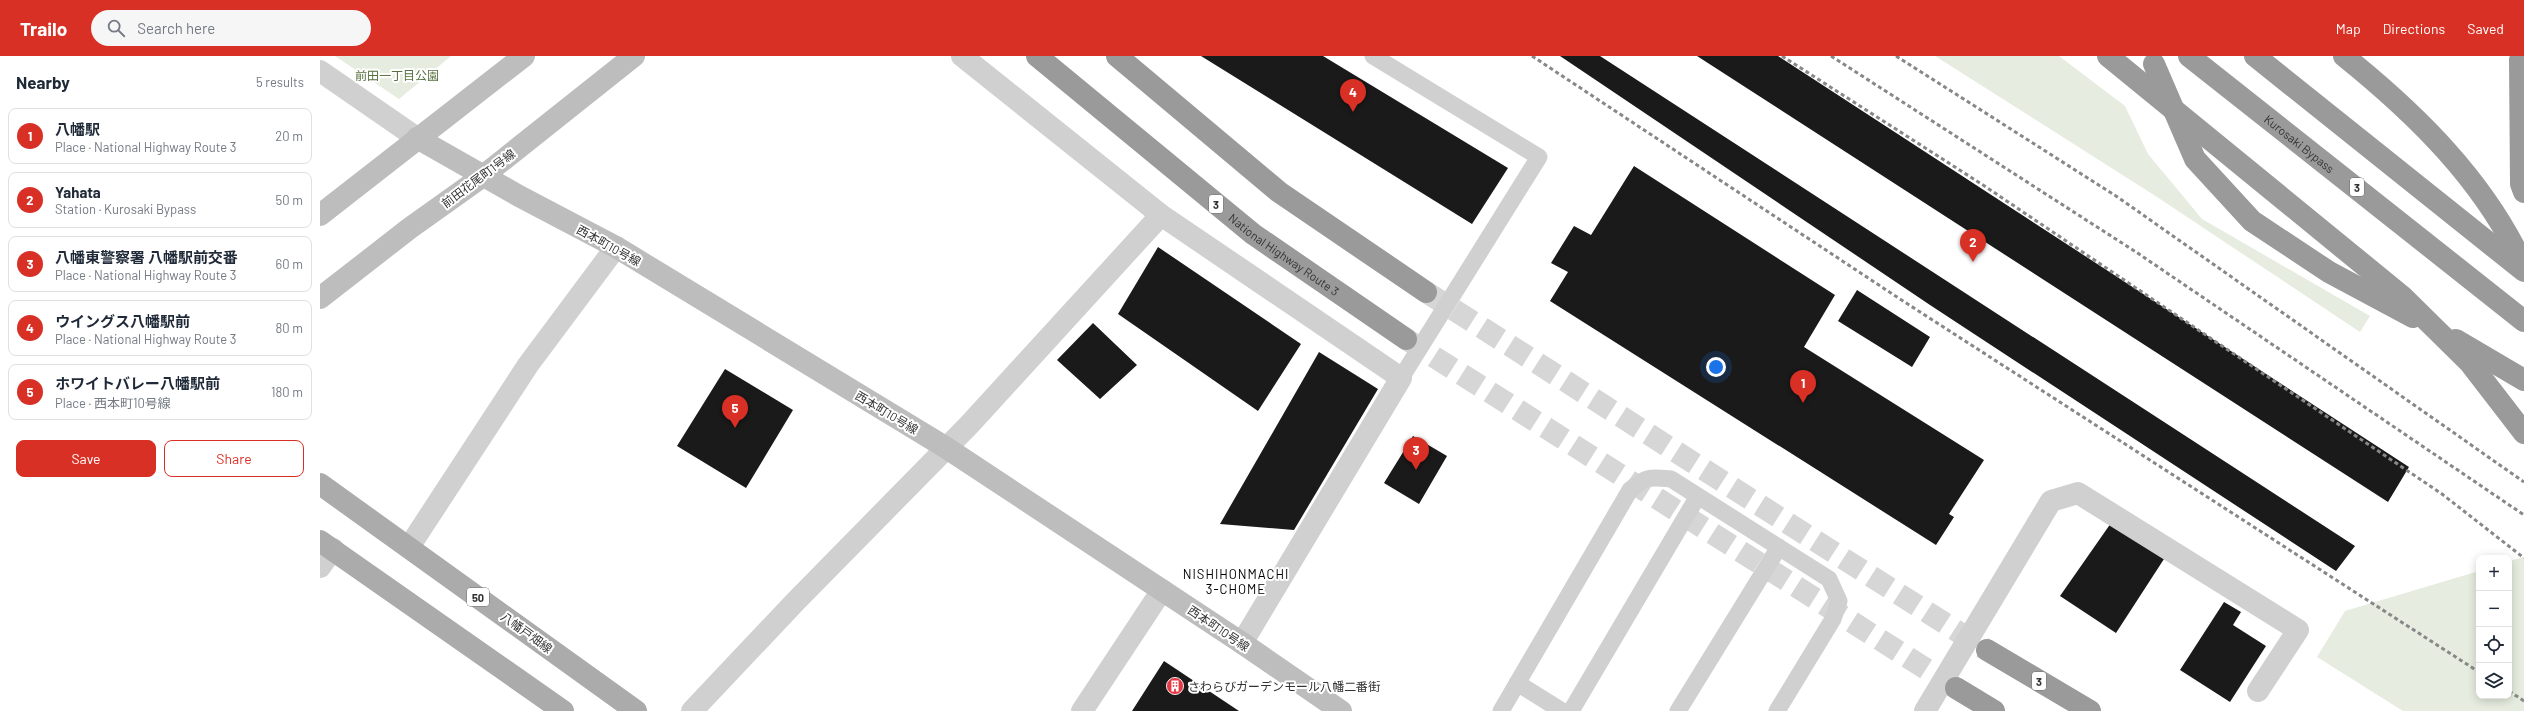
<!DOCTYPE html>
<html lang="en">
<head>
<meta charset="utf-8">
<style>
	body { margin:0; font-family:Barlow,"Noto Sans JP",sans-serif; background:#f6f6f7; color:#1f2937 }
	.controls { position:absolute; right:12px; bottom:12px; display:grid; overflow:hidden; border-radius:8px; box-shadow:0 2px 10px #0003 }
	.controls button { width:36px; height:36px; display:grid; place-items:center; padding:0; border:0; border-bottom:1px solid #e0e1e3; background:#fff; color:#1f2937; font:20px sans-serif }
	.you { position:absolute; left:1396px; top:311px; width:14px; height:14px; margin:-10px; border:3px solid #fff; border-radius:50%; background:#1a73e8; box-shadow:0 0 0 6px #1a73e833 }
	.badge { display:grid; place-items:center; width:26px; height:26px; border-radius:50%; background:#d93025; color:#fff; font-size:13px; font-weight:700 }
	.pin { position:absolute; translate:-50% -33px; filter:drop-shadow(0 1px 2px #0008) }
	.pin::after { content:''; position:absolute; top:21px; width:14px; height:12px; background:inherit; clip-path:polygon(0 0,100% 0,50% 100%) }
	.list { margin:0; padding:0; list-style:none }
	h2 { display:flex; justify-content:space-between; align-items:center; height:52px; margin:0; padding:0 16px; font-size:17px }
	h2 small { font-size:13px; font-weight:400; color:#747a83 }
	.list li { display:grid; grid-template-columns:26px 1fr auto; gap:12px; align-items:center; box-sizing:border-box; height:56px; margin:0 8px 8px; padding:0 8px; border:1px solid #e0e1e3; border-radius:8px }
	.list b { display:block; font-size:15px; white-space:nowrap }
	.list p { margin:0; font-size:13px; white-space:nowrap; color:#747a83 }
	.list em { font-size:13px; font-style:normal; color:#747a83 }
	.actions { display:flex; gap:8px; padding:12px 16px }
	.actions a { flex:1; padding:9px 0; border:1px solid #d93025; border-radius:8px; text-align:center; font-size:14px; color:#d93025 }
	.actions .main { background:#d93025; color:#fff }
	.icon { flex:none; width:22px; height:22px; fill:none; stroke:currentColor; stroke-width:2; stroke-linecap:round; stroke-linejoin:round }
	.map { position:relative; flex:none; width:2204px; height:655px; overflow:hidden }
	header { display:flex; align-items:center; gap:24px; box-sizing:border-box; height:56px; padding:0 20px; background:#d93025; color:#fff }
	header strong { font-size:19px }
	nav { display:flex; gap:22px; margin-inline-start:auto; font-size:14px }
	.search { width:280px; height:36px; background:#f6f6f7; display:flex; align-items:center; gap:10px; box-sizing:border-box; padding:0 14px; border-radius:22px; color:#747a83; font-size:15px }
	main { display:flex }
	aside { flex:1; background:#fff }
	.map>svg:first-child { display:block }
	.green { fill:#e6ecdf }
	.building { fill:#1a1a1a }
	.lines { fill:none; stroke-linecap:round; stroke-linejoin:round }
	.highway-tunnel { stroke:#d6d6d6; stroke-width:22; stroke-dasharray:22 11; stroke-linecap:butt }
	.lane { stroke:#d0d0d0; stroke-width:17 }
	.street { stroke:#d0d0d0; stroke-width:22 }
	.secondary { stroke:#bdbdbd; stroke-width:22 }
	.primary { stroke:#ababab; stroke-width:22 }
	.highway { stroke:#9a9a9a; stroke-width:22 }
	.rail { stroke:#888; stroke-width:3; stroke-dasharray:4 3; stroke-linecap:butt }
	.labels { text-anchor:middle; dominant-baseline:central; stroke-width:4; stroke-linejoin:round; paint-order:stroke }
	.shield { fill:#fff; stroke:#707070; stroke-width:1 }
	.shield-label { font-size:11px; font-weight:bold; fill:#333 }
	.park-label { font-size:12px; fill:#56703f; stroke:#fff }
	.street-label { font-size:12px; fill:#333; stroke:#fff }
	.poi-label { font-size:12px; fill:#333; stroke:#fff; text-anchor:start }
	.neighbourhood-label { font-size:13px; letter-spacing:1px; fill:#000; stroke:#fff }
</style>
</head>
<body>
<header>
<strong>Trailo</strong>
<div class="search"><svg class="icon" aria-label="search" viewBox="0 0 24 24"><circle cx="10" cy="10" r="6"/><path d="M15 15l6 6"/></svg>Search here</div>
<nav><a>Map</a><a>Directions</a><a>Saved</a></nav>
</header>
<main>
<aside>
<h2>Nearby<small>5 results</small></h2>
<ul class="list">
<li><span class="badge">1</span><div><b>八幡駅</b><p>Place · National Highway Route 3</p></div><em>20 m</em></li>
<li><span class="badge">2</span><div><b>Yahata</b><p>Station · Kurosaki Bypass</p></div><em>50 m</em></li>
<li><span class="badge">3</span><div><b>八幡東警察署 八幡駅前交番</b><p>Place · National Highway Route 3</p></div><em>60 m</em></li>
<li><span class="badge">4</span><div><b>ウイングス八幡駅前</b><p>Place · National Highway Route 3</p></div><em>80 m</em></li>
<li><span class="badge">5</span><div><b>ホワイトバレー八幡駅前</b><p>Place · 西本町10号線</p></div><em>180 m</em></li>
</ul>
<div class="actions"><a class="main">Save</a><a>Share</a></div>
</aside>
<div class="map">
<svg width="2204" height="655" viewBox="0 0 2204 655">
	<rect width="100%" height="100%" fill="#fff"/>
	<path class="green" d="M 15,0 L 131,0 L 79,43 Z
		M 1615,0 L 1739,0 L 1805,50 L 1828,98 L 1882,163 L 2050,260 L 2040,276 L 1834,139 Z
		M 2204,501 L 2204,655 L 2083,655 L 1997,601 L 2025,555 L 2159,515 L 2159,640 L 2189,640 L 2189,505 Z"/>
	<path class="building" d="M 881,0 L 1003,0 L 1188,112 L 1152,168 Z
		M 1240,0 L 1280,0 L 2035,490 L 2016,515 L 1610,249 Z
		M 1377,0 L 1458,0 L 2089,411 L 2068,446 Z
		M 1314,110 L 1515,239 L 1484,291 L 1664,404 L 1629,458 L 1634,461 L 1616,489 L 1230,245 L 1248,216 L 1231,207 L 1254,170 L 1271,179 Z
		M 838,191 L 981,288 L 938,355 L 798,258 Z
		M 1537,234 L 1610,281 L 1592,311 L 1518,265 Z
		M 773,267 L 817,309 L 780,343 L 737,304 Z
		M 999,296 L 1058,333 L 974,474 L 900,468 Z
		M 405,313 L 473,354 L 426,432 L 357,390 Z
		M 1093,380 L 1127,400 L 1099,448 L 1064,427 Z
		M 1791,467 L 1844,503 L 1796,577 L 1740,540 Z
		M 1904,546 L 1921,556 L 1913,569 L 1946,590 L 1910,646 L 1860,614 Z
		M 844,605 L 919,655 L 812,655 Z"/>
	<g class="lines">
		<path class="highway-tunnel" d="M 1106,236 L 1665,593
			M 1086,283 L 1636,632"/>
		<path class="lane" d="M 1053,0 L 1219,101 L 1081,322
			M 1197,627 L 1242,655
			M 1181,655 L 1310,434 C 1326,420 1330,421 1351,423 L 1509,523 L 1519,545 L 1513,563 L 1457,655
			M 1251,655 L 1378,440
			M 1358,655 L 1459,491"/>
		<path class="street" d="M 642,0 L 841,159 L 1081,322 L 922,587
			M 0,15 L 97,82
			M 89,491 L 208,309 L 296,191
			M 0,511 L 13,493
			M 372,655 L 476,545 L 649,369 L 841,159
			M 762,655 L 842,534
			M 1605,655 L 1731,445 L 1758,437 L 1978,574 L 1938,635"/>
		<path class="secondary" d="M 97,82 L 199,140 L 296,191 L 625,391 L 922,587 L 1021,655
			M 0,159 L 204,0
			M 0,242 L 90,172 L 163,120 L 314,0"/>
		<path class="primary" d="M 0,428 L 316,655
			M 0,485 L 243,655"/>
		<g class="highway">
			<path id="s1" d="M 717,0 L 933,178 L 1086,283"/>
			<path d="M 797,0 L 959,136 L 1106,236"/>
			<path d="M 1788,0 L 2083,241 L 2150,307 L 2204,377"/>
			<path id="s2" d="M 1869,0 L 2204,265"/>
			<path d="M 1935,0 L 2204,215"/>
			<path d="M 2024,0 C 2096,58 2165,125 2204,211"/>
			<path d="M 2200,4 L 2201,128 L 2204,136"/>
			<path d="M 1834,8 L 1875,103 L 1932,165 L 2009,216 L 2093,261"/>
			<path d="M 2136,284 L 2204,324"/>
			<path d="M 1667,594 L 1770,655"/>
			<path d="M 1636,632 L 1674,655"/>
		</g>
		<path class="rail" d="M 1212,0 L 1583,245 L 2159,616
			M 1462,0 L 1663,129 L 2122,438 L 2204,502
			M 1511,0 L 1816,196 L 2204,459
			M 1576,0 L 1796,140 L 2204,426
			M 2189,635 L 2204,645"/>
	</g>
	<defs>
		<g id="building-disc" transform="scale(0.9)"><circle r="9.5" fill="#e63946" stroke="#fff"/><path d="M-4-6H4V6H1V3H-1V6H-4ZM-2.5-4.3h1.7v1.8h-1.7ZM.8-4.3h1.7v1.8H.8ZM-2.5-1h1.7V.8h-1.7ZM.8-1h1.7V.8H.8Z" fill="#fff"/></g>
	</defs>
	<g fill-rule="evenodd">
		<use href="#building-disc" x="855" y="630"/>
	</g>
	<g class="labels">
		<g class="shield">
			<rect x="2030" y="122" width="14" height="18" rx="3"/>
			<rect x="889" y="139" width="14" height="18" rx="3"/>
			<rect x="147" y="532" width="22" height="18" rx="3"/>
			<rect x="1712" y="616" width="14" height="18" rx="3"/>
		</g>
		<g class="shield-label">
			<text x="2037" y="131">3</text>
			<text x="896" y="148">3</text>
			<text x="158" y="541">50</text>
			<text x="1719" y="625">3</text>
		</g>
		<g class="park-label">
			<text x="77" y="19">前田一丁目公園</text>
		</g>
		<g class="street-label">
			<text stroke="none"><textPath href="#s2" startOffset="141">Kurosaki Bypass</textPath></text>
			<text transform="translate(158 122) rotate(-37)">前田花尾町1号線</text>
			<text transform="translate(289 189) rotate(29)">西本町10号線</text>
			<text stroke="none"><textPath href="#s1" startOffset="317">National Highway Route 3</textPath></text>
			<text transform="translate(567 356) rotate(31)">西本町10号線</text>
			<text transform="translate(899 572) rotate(34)">西本町10号線</text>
			<text transform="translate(207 576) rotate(36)">八幡戸畑線</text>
		</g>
		<g class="poi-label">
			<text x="868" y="630">さわらびガーデンモール八幡二番街</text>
		</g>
		<g class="neighbourhood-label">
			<text x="916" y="518">NISHIHONMACHI<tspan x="916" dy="15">3-CHOME</tspan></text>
		</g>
	</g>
</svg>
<div class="controls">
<button>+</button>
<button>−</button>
<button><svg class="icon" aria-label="locate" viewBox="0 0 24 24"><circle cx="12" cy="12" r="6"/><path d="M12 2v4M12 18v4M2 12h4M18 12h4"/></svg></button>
<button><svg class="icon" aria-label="layers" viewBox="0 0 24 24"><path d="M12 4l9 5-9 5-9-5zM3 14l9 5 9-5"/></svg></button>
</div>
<div class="you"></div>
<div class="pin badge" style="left:1483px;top:347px">1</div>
<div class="pin badge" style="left:1653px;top:206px">2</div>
<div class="pin badge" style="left:1096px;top:414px">3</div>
<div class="pin badge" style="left:1033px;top:56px">4</div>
<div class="pin badge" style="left:415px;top:372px">5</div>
</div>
</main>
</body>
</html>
